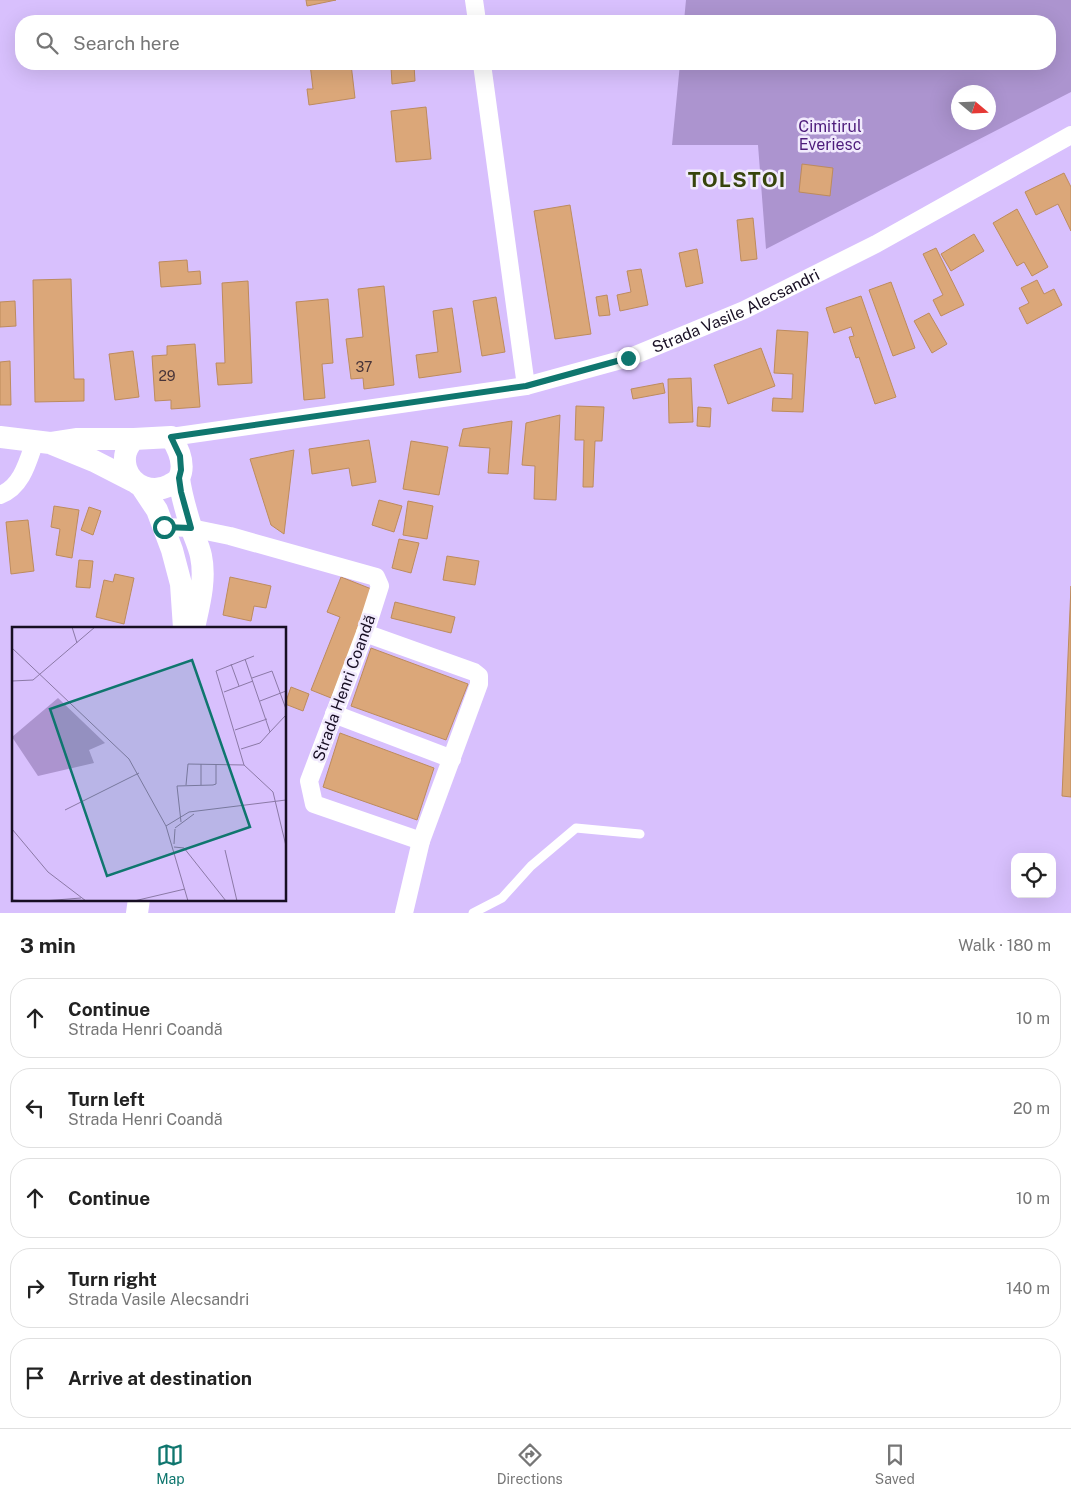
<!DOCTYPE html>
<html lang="en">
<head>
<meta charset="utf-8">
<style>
	body { margin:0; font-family:"Public Sans",sans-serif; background:#f2f2f2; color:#222 }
	.controls { position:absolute; right:15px; bottom:15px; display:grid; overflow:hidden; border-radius:10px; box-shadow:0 5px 20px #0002 }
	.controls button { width:45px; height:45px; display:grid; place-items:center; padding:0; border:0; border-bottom:1px solid #e0e0e0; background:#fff; color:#222; font:25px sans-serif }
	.compass { position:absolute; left:951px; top:85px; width:45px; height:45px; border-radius:50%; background:#fff; box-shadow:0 5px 20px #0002; rotate:109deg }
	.stop { position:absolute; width:15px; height:15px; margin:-11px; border:4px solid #0f766e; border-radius:50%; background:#fff }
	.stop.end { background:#0f766e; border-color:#fff; box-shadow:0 1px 5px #0008 }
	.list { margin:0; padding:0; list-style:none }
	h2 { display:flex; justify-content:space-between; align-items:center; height:65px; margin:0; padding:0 20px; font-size:21px }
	h2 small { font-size:16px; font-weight:400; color:#767676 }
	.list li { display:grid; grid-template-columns:32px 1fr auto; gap:15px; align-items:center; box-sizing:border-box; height:80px; margin:0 10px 10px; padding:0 10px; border:1px solid #e0e0e0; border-radius:20px }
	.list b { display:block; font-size:19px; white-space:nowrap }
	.list p { margin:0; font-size:16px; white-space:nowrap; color:#767676 }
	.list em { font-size:16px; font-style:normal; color:#767676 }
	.icon { flex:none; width:28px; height:28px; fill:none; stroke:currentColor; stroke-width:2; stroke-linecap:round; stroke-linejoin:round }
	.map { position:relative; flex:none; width:1071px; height:913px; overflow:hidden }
	.search { position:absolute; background:#fff; box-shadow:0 5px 20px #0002; left:15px; right:15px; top:15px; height:55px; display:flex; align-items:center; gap:12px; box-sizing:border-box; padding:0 18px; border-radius:20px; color:#767676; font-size:19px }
	.sheet { height:515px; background:#fff }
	nav { display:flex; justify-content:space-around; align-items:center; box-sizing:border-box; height:70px; border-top:1px solid #e0e0e0; background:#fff; font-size:14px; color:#767676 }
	nav a { display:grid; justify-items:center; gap:2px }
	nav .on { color:#0f766e }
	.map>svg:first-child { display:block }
	.green { fill:#ac94cf; fill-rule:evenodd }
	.building { fill:#dba779; stroke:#bd8b5d }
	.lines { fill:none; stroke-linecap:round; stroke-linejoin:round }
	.service { stroke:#fff; stroke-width:9 }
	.minor { stroke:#fff; stroke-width:18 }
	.tertiary { stroke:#fff; stroke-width:22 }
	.route { stroke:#0f766e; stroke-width:6 }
	.labels { text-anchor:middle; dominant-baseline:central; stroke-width:5; stroke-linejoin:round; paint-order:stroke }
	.number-label { font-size:14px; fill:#483438 }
	.park-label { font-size:16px; fill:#4d1b7b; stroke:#f1eafd }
	.street-label { font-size:16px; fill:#170e23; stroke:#f1eafd }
	.district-label { font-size:21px; font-weight:bold; letter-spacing:1px; fill:#37450c; stroke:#f1eafd }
	.inset-road { fill:none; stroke:#8b79a6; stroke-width:1 }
	.view { fill:#0f766e; fill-opacity:0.15; stroke:#0f766e; stroke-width:2.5 }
	.inset-edge { fill:none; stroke:#170e23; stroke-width:2.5 }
</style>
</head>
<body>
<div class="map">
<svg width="1071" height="913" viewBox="0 0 1071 913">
	<rect width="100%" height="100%" fill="#d8c0fd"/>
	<path class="green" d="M 686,0 L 1071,0 L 1071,92 L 766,249 L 758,145 L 672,145 L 680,64 L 1050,64 L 1050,21 L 684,21 ZM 958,92 L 988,92 L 988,122 L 958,122 Z"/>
	<path class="building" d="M 306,0 L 336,0 L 307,6 Z
		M 310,64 L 351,64 L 355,98 L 309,105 L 307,89 L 313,89 Z
		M 414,65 L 415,81 L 392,84 L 391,67 Z
		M 426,107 L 431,159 L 396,162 L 391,111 Z
		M 802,164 L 833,168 L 830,196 L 799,192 Z
		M 1064,173 L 1071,187 L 1071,231 L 1058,204 L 1036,215 L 1025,192 Z
		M 570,205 L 591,334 L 555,339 L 534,211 Z
		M 1017,209 L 1048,267 L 1032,276 L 1024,262 L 1017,266 L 993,223 Z
		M 753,218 L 757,259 L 741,261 L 737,220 Z
		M 974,234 L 984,251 L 951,271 L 941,254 Z
		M 936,248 L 964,305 L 941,316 L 933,300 L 943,295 L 923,254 Z
		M 697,249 L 703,283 L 686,287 L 679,253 Z
		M 187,260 L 188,272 L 200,271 L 201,284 L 161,287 L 159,262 Z
		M 641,269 L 648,305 L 620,311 L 617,295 L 631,292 L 627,271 Z
		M 71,279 L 74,379 L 84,379 L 84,401 L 35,402 L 33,280 Z
		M 1037,280 L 1044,294 L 1054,289 L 1062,305 L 1027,324 L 1019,308 L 1029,303 L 1021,288 Z
		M 248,281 L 252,383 L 218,385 L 216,363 L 225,363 L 222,283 Z
		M 891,282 L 915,348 L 893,356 L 869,290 Z
		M 384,286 L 394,385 L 364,389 L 363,378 L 351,379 L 346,339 L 363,337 L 358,289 Z
		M 607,295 L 610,315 L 599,316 L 596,297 Z
		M 861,296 L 896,397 L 875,404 L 859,357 L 856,358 L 849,337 L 854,336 L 851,327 L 834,333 L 826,308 Z
		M 496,297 L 505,352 L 482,356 L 473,301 Z
		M 328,299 L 333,363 L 322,364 L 325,398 L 304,400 L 296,302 Z
		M 15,301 L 16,326 L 0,327 L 0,302 Z
		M 452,308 L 461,372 L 419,378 L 416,355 L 438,352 L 433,311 Z
		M 929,313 L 947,344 L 932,353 L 914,321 Z
		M 777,330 L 808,332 L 803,412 L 772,411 L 773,398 L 792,399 L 793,374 L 774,373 Z
		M 195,344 L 200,407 L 171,409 L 171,400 L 155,401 L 152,356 L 167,355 L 167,346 Z
		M 761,348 L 775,386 L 728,404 L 714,365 Z
		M 133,351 L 139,397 L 115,400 L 109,354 Z
		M 10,361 L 11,405 L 0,405 L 0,362 Z
		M 691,378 L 693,422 L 669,423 L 668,379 Z
		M 663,383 L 665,393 L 633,399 L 631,389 Z
		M 576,406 L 604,407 L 602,441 L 595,441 L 593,487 L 583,487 L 584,440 L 575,440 Z
		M 698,407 L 711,408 L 710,427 L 697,426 Z
		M 560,415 L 556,500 L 534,499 L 535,466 L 522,465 L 526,423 Z
		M 512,421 L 508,474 L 488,473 L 490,448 L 459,446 L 463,429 Z
		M 369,440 L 376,482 L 352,486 L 349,468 L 312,474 L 309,449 Z
		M 411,441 L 448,447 L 439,495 L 403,489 Z
		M 294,450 L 284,534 L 271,525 L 250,459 Z
		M 379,500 L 402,506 L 394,532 L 372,525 Z
		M 408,501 L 433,506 L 427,539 L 403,535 Z
		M 54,506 L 79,510 L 72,558 L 56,555 L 60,529 L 51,527 Z
		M 89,507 L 101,511 L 93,535 L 81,530 Z
		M 28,520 L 34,571 L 11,574 L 6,522 Z
		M 399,539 L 419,543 L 411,573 L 392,568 Z
		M 447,556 L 479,561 L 475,585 L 443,580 Z
		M 79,560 L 93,561 L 90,588 L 76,587 Z
		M 115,574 L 134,578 L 124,624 L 96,617 L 104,580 L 113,582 Z
		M 230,577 L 271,586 L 266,608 L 254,606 L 251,621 L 223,615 Z
		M 341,577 L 374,590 L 331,698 L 311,690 L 340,617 L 327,612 Z
		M 1071,586 L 1071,797 L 1062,796 Z
		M 395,602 L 455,617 L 451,633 L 391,618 Z
		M 371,648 L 468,684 L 446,740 L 351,706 Z
		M 291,687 L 309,694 L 303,711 L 285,704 Z
		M 340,733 L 434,768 L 417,820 L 323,787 Z"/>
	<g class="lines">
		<path class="service" d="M 473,913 L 502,898 L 531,866 L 576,828 L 640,834"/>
		<g class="minor">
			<path d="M 474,0 L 477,21"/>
			<path d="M 482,64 L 526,386"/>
			<path id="s1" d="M 171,437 L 526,386 L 628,358 L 744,310 L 876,244 L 1071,135"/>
			<path d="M 0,495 C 22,487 28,461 35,441"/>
			<path d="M 164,527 L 191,528 L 230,536 L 376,577 L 380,586 L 365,633 L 309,781 L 314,804 L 421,841"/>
			<path d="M 365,633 L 474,672 L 479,676 L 479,684 L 421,841 L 404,913"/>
			<path d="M 334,714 L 452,759"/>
		</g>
		<path class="tertiary" d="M 0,437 L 50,443 L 94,461 L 133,481
			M 50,443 L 76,439 L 134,439 L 171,437 C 178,448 186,464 179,478 C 177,481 173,483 170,485 C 153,494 132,487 126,468 C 123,456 126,448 134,439
			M 179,478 C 181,495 186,511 191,527 C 194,536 199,546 201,556 C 206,580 199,605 194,628
			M 141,486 L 157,510 L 172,550 L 181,584 L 184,628
			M 137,913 L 139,899"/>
	</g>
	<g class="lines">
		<path class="route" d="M 164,527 L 191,528 L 181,492 L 179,478 L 181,470 L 180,456 L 171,437 L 526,386 L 628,358"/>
	</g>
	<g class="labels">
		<g class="number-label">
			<text x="364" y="367">37</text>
			<text x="167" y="376">29</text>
		</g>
		<g class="park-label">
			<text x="830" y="126">Cimitirul<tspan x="830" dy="18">Everiesc</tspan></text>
		</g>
		<g class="street-label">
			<text stroke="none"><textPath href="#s1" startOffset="582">Strada Vasile Alecsandri</textPath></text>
			<text transform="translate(344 688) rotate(-70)">Strada Henri Coandă</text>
		</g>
		<g class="district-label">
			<text x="737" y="179">TOLSTOI</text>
		</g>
	</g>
	<g transform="translate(12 627)">
		<rect width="274" height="274" fill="#d8c0fd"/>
		<path d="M 46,71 L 93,116 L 77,123 L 82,136 L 26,149 L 0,110 Z" fill="#ac94cf"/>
		<path class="inset-road" d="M 60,0 L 65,16M 0,21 L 117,132 L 154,199 L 176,274M 242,29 L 204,44 L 232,138 L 261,165 L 274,219M 219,37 L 227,59M 240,51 L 260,44 L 274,82M 0,54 L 21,53 L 83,0M 212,65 L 241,54M 248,74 L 274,64M 223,103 L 255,92M 258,105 L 274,88M 229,122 L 248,116 L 258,105 L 233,32M 174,158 L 176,137 L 232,138M 189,158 L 189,137M 53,183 L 127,146M 169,195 L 165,159 L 201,158 L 204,157 L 204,138M 154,199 L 177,185 L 274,173M 163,201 L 182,187M 0,202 L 36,245 L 74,274M 162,217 L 163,202M 162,220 L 172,221 L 214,274M 213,223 L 225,274M 0,273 L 17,274M 31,274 L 69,271M 122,274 L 173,262"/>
		<path class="view" d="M 180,33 L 238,200 L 95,249 L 38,82 Z"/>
		<rect width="274" height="274" class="inset-edge"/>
	</g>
</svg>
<div class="controls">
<button><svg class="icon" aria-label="locate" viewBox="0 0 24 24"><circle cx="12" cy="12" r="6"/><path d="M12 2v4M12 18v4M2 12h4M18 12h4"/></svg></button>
</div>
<svg class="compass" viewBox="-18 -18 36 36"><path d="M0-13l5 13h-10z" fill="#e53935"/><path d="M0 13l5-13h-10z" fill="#767676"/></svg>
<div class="stop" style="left:164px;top:527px"></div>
<div class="stop end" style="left:628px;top:358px"></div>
<div class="search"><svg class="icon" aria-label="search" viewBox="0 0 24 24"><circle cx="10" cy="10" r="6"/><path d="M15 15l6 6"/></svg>Search here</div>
</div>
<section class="sheet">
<h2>3 min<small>Walk · 180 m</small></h2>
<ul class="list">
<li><svg class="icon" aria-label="ahead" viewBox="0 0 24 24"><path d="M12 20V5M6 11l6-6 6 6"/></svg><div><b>Continue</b><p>Strada Henri Coandă</p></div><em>10 m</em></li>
<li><svg class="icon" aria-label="left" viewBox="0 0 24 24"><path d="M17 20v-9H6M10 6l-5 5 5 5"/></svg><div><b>Turn left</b><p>Strada Henri Coandă</p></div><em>20 m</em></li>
<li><svg class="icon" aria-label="ahead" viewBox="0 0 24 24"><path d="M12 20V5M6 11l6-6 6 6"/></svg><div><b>Continue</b></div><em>10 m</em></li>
<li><svg class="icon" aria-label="right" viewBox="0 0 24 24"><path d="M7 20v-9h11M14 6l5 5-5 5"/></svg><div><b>Turn right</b><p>Strada Vasile Alecsandri</p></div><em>140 m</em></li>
<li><svg class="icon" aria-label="arrive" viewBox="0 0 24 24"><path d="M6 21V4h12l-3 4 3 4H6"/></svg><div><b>Arrive at destination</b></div></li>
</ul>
</section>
<nav>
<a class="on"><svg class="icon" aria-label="map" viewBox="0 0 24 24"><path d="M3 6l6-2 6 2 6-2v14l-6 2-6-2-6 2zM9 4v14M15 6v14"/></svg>Map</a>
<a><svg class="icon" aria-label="directions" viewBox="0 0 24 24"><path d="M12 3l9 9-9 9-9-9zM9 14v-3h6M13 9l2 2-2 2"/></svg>Directions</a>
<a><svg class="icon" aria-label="saved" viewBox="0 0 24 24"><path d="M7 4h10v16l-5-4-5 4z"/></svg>Saved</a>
</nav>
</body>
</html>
